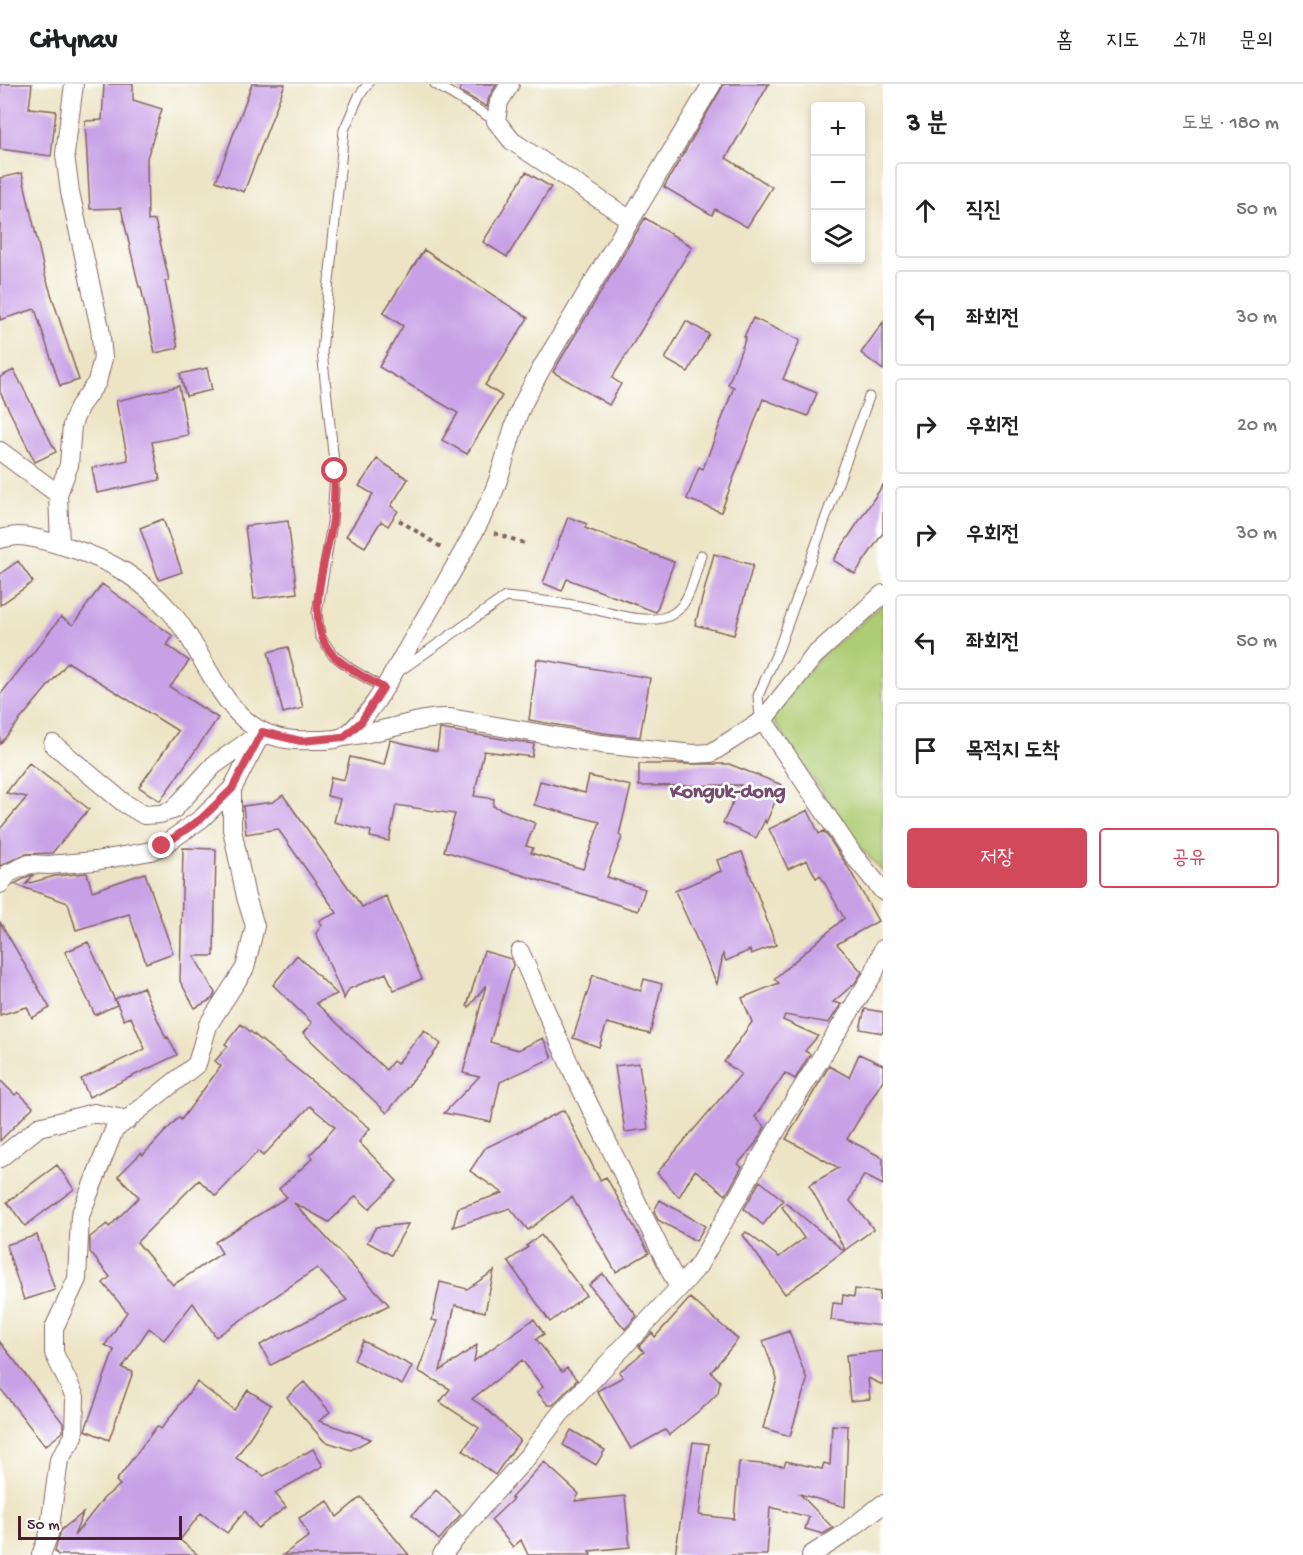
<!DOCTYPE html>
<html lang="ko">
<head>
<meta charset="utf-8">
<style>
	body { margin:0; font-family:"Gochi Hand","Poor Story",sans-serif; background:#f6f6f6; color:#202124 }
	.controls { position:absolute; right:18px; top:18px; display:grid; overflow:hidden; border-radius:6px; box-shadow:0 3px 9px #0003 }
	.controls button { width:54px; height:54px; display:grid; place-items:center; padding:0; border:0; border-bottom:2px solid #e0e0e0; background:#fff; color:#202124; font:30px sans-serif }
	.scale { position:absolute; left:18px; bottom:15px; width:164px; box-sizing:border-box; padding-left:6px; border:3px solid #4a1f2b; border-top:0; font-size:16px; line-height:21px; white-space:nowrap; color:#4a1f2b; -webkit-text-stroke:4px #fff; paint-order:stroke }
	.stop { position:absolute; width:18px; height:18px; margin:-14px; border:4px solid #d1495b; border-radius:50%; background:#fff }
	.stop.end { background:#d1495b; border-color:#fff; box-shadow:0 2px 6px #0008 }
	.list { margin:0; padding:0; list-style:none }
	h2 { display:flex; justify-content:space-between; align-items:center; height:78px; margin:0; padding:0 24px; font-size:26px }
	h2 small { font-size:20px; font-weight:400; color:#757577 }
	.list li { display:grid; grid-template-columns:39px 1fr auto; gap:18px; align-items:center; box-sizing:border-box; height:96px; margin:0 12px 12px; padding:0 12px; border:2px solid #e0e0e0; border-radius:6px }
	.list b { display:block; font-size:22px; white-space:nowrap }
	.list em { font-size:20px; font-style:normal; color:#757577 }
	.actions { display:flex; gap:12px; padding:18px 24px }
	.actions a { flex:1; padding:14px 0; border:2px solid #d1495b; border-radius:6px; text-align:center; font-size:21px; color:#d1495b }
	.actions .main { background:#d1495b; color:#fff }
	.icon { flex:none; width:33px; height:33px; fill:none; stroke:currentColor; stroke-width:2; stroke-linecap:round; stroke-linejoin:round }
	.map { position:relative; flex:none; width:883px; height:1471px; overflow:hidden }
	header { display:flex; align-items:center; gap:36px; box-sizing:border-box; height:84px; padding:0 30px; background:#fff; border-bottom:2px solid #e0e0e0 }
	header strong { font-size:28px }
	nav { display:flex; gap:33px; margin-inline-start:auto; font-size:21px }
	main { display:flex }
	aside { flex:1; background:#fff }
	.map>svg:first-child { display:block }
	.green { fill:#aecc73; stroke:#7c764f; stroke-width:1.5 }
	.building { fill:#c8a0e6; fill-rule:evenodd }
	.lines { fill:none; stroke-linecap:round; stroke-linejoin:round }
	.lane-casing { stroke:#836461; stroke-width:11 }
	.street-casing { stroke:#836461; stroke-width:20 }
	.path { stroke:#836461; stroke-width:4; stroke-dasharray:4.5 4.5; stroke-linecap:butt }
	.lane { stroke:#fff; stroke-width:9 }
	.street { stroke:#fff; stroke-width:18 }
	.route { stroke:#d1495b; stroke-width:8 }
	.labels { text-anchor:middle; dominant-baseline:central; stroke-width:5; stroke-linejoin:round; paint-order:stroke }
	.quarter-label { font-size:21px; font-weight:bold; fill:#764c6c; stroke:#fff }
</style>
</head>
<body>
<header>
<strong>Citynav</strong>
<nav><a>홈</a><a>지도</a><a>소개</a><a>문의</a></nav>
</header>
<main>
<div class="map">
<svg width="883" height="1471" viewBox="0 0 883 1471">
	<rect width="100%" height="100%" fill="#fff"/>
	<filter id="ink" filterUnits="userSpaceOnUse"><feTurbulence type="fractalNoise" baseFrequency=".0167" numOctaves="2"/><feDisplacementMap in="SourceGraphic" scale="12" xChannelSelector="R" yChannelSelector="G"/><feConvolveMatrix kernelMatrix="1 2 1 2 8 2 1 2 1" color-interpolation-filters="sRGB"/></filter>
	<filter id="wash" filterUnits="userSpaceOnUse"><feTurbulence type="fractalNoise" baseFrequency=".008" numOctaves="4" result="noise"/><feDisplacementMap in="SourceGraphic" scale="24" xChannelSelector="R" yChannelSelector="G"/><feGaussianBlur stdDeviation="1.35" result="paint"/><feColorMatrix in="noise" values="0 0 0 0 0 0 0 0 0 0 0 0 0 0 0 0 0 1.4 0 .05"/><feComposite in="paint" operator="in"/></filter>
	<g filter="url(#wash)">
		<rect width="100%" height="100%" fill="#ede4c5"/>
		<path class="green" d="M 883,520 L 883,788 L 858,761 L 771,633 L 820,573 Z"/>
		<g id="blocks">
			<path class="building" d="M 0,0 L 32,0 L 29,24 L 56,27 L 51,72 L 0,65 Z
				M 104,0 L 133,0 L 133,16 L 162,25 L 147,74 L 148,137 L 155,136 L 169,196 L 165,197 L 178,264 L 155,269 L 141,203 L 139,203 L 121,124 L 90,125 L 85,37 L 102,36 Z
				M 252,0 L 285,0 L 244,108 L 216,97 Z
				M 463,0 L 497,0 L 489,13 L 487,23 L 459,7 Z
				M 724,0 L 769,0 L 726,74 L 772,103 L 747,143 L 715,125 L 712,131 L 664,103 Z
				M 526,88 L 551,103 L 507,173 L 483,158 Z
				M 22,89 L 45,191 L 79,296 L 60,302 L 35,225 L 0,236 L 0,94 Z
				M 645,134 L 692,163 L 612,294 L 621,300 L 609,321 L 553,288 Z
				M 424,166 L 528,234 L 485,301 L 502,312 L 467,370 L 442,356 L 458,329 L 379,283 L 403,242 L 383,229 Z
				M 753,234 L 800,256 L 783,295 L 817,309 L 808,332 L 763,315 L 721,428 L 687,415 L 699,383 L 703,385 L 734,303 L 728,301 L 746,253 L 744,253 Z
				M 686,237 L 709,250 L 688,288 L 665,275 Z
				M 883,238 L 883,286 L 861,269 Z
				M 207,284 L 212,306 L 186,312 L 180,290 Z
				M 14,286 L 56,368 L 35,378 L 0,308 L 0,293 Z
				M 179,302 L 188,351 L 152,358 L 160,396 L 97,409 L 92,384 L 128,376 L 116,317 Z
				M 377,375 L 408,395 L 391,422 L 398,427 L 388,442 L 381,437 L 365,463 L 346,452 L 373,410 L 359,402 Z
				M 883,401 L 883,449 L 855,490 L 833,476 Z
				M 568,433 L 587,440 L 585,444 L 674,478 L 656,528 L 567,495 L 562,507 L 543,499 Z
				M 163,435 L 182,488 L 159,496 L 140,444 Z
				M 288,437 L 297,509 L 254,515 L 245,442 Z
				M 714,470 L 753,481 L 734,551 L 695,541 Z
				M 18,477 L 33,498 L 0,521 L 0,490 Z
				M 102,500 L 173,552 L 167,561 L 189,577 L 170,603 L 218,634 L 160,717 L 139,703 L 178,647 L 68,578 L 0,660 L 0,611 L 61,533 L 73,541 Z
				M 288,563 L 303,624 L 283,629 L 268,568 Z
				M 537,575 L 650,594 L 640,653 L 603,649 L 529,636 Z
				M 440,645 L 534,660 L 532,673 L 484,667 L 474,712 L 494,715 L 493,722 L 535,739 L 526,762 L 533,764 L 531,769 L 583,785 L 600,738 L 534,721 L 540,697 L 585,709 L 589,692 L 631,702 L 619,751 L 622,753 L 607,793 L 645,805 L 638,827 L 444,767 L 455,730 L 396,721 L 389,757 L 370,753 L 371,747 L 334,738 L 340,715 L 327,712 L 331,693 L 344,696 L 350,673 L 384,681 L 390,656 L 437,667 Z
				M 29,679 L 89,725 L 52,769 L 25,770 L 0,782 L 0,745 L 27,713 L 6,709 Z
				M 639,680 L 729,680 L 782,701 L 766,739 L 765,736 L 756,754 L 723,739 L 741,701 L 639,702 Z
				M 283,711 L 362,823 L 386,812 L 422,895 L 394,906 L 386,889 L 349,905 L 344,915 L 316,849 L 322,841 L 319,837 L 337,829 L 278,745 L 246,750 L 243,722 L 273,718 Z
				M 808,726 L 819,750 L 824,747 L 848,783 L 878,837 L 837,860 L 862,888 L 855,899 L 833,918 L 841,920 L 829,939 L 785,931 L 783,936 L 818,952 L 805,967 L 810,970 L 795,995 L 785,989 L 755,1033 L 765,1043 L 755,1060 L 738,1080 L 742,1083 L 726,1111 L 695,1086 L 679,1113 L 657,1089 L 741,990 L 724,978 L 752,938 L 742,914 L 779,899 L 774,895 L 844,834 L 820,791 L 816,794 L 807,776 L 788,785 L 769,745 Z
				M 183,764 L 216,765 L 214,872 L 194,872 L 215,909 L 212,915 L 195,924 L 180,897 Z
				M 742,768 L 776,861 L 751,870 L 750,866 L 726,877 L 723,870 L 717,900 L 675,807 L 721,787 L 717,776 Z
				M 87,789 L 92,807 L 145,789 L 173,869 L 146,879 L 129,830 L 76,846 L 68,819 L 14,800 L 31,791 L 33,791 L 26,800 L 55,792 Z
				M 0,838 L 50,924 L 32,934 L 27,923 L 0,931 Z
				M 88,858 L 117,921 L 95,931 L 65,868 Z
				M 484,867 L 511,875 L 513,881 L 490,958 L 518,966 L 543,954 L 552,974 L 500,998 L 491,1038 L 444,1029 L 479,993 L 463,989 L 486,901 L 469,923 L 467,922 Z
				M 297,871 L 337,910 L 316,919 L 386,986 L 393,977 L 397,980 L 424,946 L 441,960 L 387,1029 L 303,949 L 312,939 L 273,901 Z
				M 593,891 L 641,907 L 644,895 L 662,900 L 650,950 L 607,939 L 599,963 L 573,954 Z
				M 143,903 L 166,954 L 168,953 L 177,971 L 89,1013 L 81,995 L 145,965 L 131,933 L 124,936 L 115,915 Z
				M 865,925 L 883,928 L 883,949 L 860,945 Z
				M 241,940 L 370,1044 L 359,1058 L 397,1097 L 369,1125 L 356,1112 L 329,1138 L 294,1119 L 389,1221 L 271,1281 L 260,1261 L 347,1216 L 317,1184 L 216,1253 L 193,1219 L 164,1256 L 149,1244 L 122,1284 L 133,1288 L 109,1356 L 85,1346 L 114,1266 L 105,1261 L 127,1228 L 103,1199 L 110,1193 L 90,1168 L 90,1153 L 107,1140 L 109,1143 L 139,1113 L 118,1092 L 141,1069 L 143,1071 L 179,1033 L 181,1036 L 221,982 L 215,977 L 228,962 L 225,960 ZM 310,1022 L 335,1043 L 310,1071 L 313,1074 L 279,1105 L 287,1113 L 215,1158 L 222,1169 L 173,1201 L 137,1158 L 199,1096 L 216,1112 L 258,1067 L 263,1072 Z
				M 859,970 L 883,981 L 883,996 L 847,1055 L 883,1074 L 883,1101 L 864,1091 L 850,1117 L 874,1145 L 845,1166 L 809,1101 L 839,1084 L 786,1055 L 829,982 L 849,993 Z
				M 639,979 L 648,1045 L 625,1048 L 615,982 Z
				M 0,996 L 15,1011 L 18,1008 L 33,1023 L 0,1057 Z
				M 564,1026 L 600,1096 L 606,1093 L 649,1169 L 616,1188 L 572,1113 L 528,1146 L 510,1124 L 453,1143 L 458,1124 L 503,1109 L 470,1087 L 485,1064 Z
				M 57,1081 L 74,1105 L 25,1142 L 7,1118 Z
				M 760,1097 L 783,1116 L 763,1141 L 744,1125 Z
				M 660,1116 L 705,1142 L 696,1157 L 658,1136 L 654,1127 Z
				M 786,1119 L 844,1167 L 785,1210 L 743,1151 L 746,1148 L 779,1173 L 804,1154 L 782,1123 Z
				M 408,1140 L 391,1171 L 367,1158 L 376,1143 Z
				M 37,1151 L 55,1206 L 24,1216 L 6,1161 Z
				M 541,1151 L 586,1211 L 550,1238 L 508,1177 L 528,1163 L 526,1162 Z
				M 494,1187 L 485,1228 L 455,1221 L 440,1287 L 477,1261 L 474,1277 L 534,1235 L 544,1250 L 536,1255 L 562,1288 L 567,1284 L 577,1296 L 553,1321 L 548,1321 L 537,1308 L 543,1303 L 522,1276 L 472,1315 L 484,1323 L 520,1356 L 495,1391 L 463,1366 L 479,1344 L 440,1318 L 450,1305 L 418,1287 L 437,1237 L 432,1236 L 440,1198 L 467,1205 Z
				M 603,1190 L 637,1232 L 625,1245 L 589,1201 Z
				M 855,1205 L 880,1208 L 879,1216 L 883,1216 L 883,1242 L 831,1236 L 833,1219 L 842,1220 L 843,1211 L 854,1213 Z
				M 690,1214 L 738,1255 L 711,1288 L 720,1297 L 718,1309 L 705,1322 L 669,1351 L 665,1346 L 631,1365 L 597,1307 L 623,1293 L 619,1288 L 644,1268 L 639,1262 L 652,1249 L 655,1253 Z
				M 789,1247 L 807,1296 L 790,1352 L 763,1344 L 777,1295 L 763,1257 Z
				M 363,1257 L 412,1282 L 402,1301 L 354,1276 Z
				M 0,1258 L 63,1339 L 63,1348 L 45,1362 L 0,1304 Z
				M 883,1267 L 883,1301 L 868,1294 L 870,1315 L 850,1317 L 846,1271 Z
				M 197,1298 L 234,1326 L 248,1306 L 271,1321 L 236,1374 L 264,1392 L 313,1365 L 323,1382 L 275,1409 L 286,1423 L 258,1444 L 245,1427 L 227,1449 L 201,1429 L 180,1456 L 198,1471 L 58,1471 L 55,1467 L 61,1446 L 83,1429 L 74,1452 L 104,1414 L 120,1401 L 116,1397 L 157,1342 L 161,1345 Z
				M 304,1298 L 330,1328 L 319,1337 L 371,1355 L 351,1366 L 324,1357 L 291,1319 L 287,1313 Z
				M 832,1341 L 848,1342 L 845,1423 L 800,1410 L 833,1444 L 823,1450 L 805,1445 L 809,1433 L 770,1423 L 767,1471 L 675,1471 L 693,1358 L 709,1360 L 699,1431 L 734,1435 L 739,1378 L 784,1382 L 786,1377 L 822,1385 L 824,1379 L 830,1381 Z
				M 571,1346 L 605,1366 L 596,1381 L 563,1361 Z
				M 544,1378 L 579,1410 L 575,1417 L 625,1412 L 630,1463 L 589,1467 L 591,1471 L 528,1471 L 521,1456 L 513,1463 L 491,1436 L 513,1415 L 511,1414 Z
				M 436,1406 L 461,1430 L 439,1456 L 412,1431 Z
				M 361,1413 L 409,1471 L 283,1471 L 309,1452 L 299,1434 L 328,1417 L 337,1433 Z"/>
		</g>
	</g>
	<g filter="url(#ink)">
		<use href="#blocks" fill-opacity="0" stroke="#836461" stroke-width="1.5"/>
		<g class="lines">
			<g class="lane-casing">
				<path id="lane" d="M 368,0 L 359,12 L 344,46 L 322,268 L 335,387 L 332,439 L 317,529 L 320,552 L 332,570 L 351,585 L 383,604
					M 435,0 L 496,37
					M 398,588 L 505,513 C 530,515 555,518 579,522 C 604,526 652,545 674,529 C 691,518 695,489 701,471
					M 763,636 L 760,632 L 758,612 L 779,564 L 869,313"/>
			</g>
			<g class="street-casing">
				<path id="street" d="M 510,0 L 499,18 L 496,37 L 512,57 L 629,135
					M 0,367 L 58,410 L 60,461
					M 58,410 L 69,381 L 72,341 L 79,323 L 97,298 L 103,274 L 100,244 L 70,108 L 65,70 L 74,0
					M 0,455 C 6,454 12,452 18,452 C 33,452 56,460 71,464 C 111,477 141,494 169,526 C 214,576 224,662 310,656 C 320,656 338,657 346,651 C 369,635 392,591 406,567 C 434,517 466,468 490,416 C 504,387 508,355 520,326 C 526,312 534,299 541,285 L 712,0
					M 763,636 L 854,772 L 883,807
					M 344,653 C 355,651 366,650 377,647 C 402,642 424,633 450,634 L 601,660 L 693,670 L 711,669 L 763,636 L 814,572 L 883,510
					M 0,800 L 9,789 L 29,780 L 49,781 L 95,777 L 151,767 L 162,762 L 201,735 L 232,705
					M 0,1074 L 39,1043 L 94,1029 L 128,1036
					M 679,1204 L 698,1182 L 784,1033 L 874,889 L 883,865
					M 41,1471 L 49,1450 L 59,1376 L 74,1352 L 75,1313 L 54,1269 L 54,1244 L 77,1195 L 80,1132 L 114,1046 L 197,980 L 208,941 L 245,884 L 255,842 L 246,813 L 232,745 L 232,705 L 262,648 L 214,681 L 173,726 L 160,730 L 144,731 L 124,719 L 53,660
					M 442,1471 L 486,1418 L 529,1371 L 560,1330 L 679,1204 L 572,986 L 520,868
					M 811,1471 L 841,1452 L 883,1420"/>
			</g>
			<path class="path" d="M 399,436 L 444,465
				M 494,449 L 527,460"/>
			<use href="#lane" class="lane"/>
			<use href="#street" class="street"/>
		</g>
	</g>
	<g class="lines" filter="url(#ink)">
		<path class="route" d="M 162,762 L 201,735 L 232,705 L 262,648 L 301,657 L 344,653 L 361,638 L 383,604 C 367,594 347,585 333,571 C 303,540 325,479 332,442 C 335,424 334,405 335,387"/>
	</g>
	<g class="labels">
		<g class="quarter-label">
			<text x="728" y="709">Konguk-dong</text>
		</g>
	</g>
</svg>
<div class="controls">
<button>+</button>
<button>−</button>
<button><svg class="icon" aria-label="layers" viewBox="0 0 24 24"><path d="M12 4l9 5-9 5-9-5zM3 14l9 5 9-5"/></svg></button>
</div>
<div class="scale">50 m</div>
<div class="stop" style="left:335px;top:387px"></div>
<div class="stop end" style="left:162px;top:762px"></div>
</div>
<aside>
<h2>3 분<small>도보 · 180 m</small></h2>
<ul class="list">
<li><svg class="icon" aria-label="ahead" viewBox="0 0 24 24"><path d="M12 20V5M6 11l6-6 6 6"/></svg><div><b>직진</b></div><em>50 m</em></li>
<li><svg class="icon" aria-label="left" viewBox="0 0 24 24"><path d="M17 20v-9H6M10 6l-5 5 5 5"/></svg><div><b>좌회전</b></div><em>30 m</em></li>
<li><svg class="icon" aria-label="right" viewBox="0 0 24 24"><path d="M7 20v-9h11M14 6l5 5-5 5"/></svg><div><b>우회전</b></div><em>20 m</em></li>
<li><svg class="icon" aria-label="right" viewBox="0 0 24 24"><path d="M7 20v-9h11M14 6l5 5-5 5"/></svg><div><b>우회전</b></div><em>30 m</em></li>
<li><svg class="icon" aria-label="left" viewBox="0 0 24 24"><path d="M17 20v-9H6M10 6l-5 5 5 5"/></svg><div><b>좌회전</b></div><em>50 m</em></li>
<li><svg class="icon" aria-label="arrive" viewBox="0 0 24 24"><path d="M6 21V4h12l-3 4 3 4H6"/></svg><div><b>목적지 도착</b></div></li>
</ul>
<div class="actions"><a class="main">저장</a><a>공유</a></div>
</aside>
</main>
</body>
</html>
